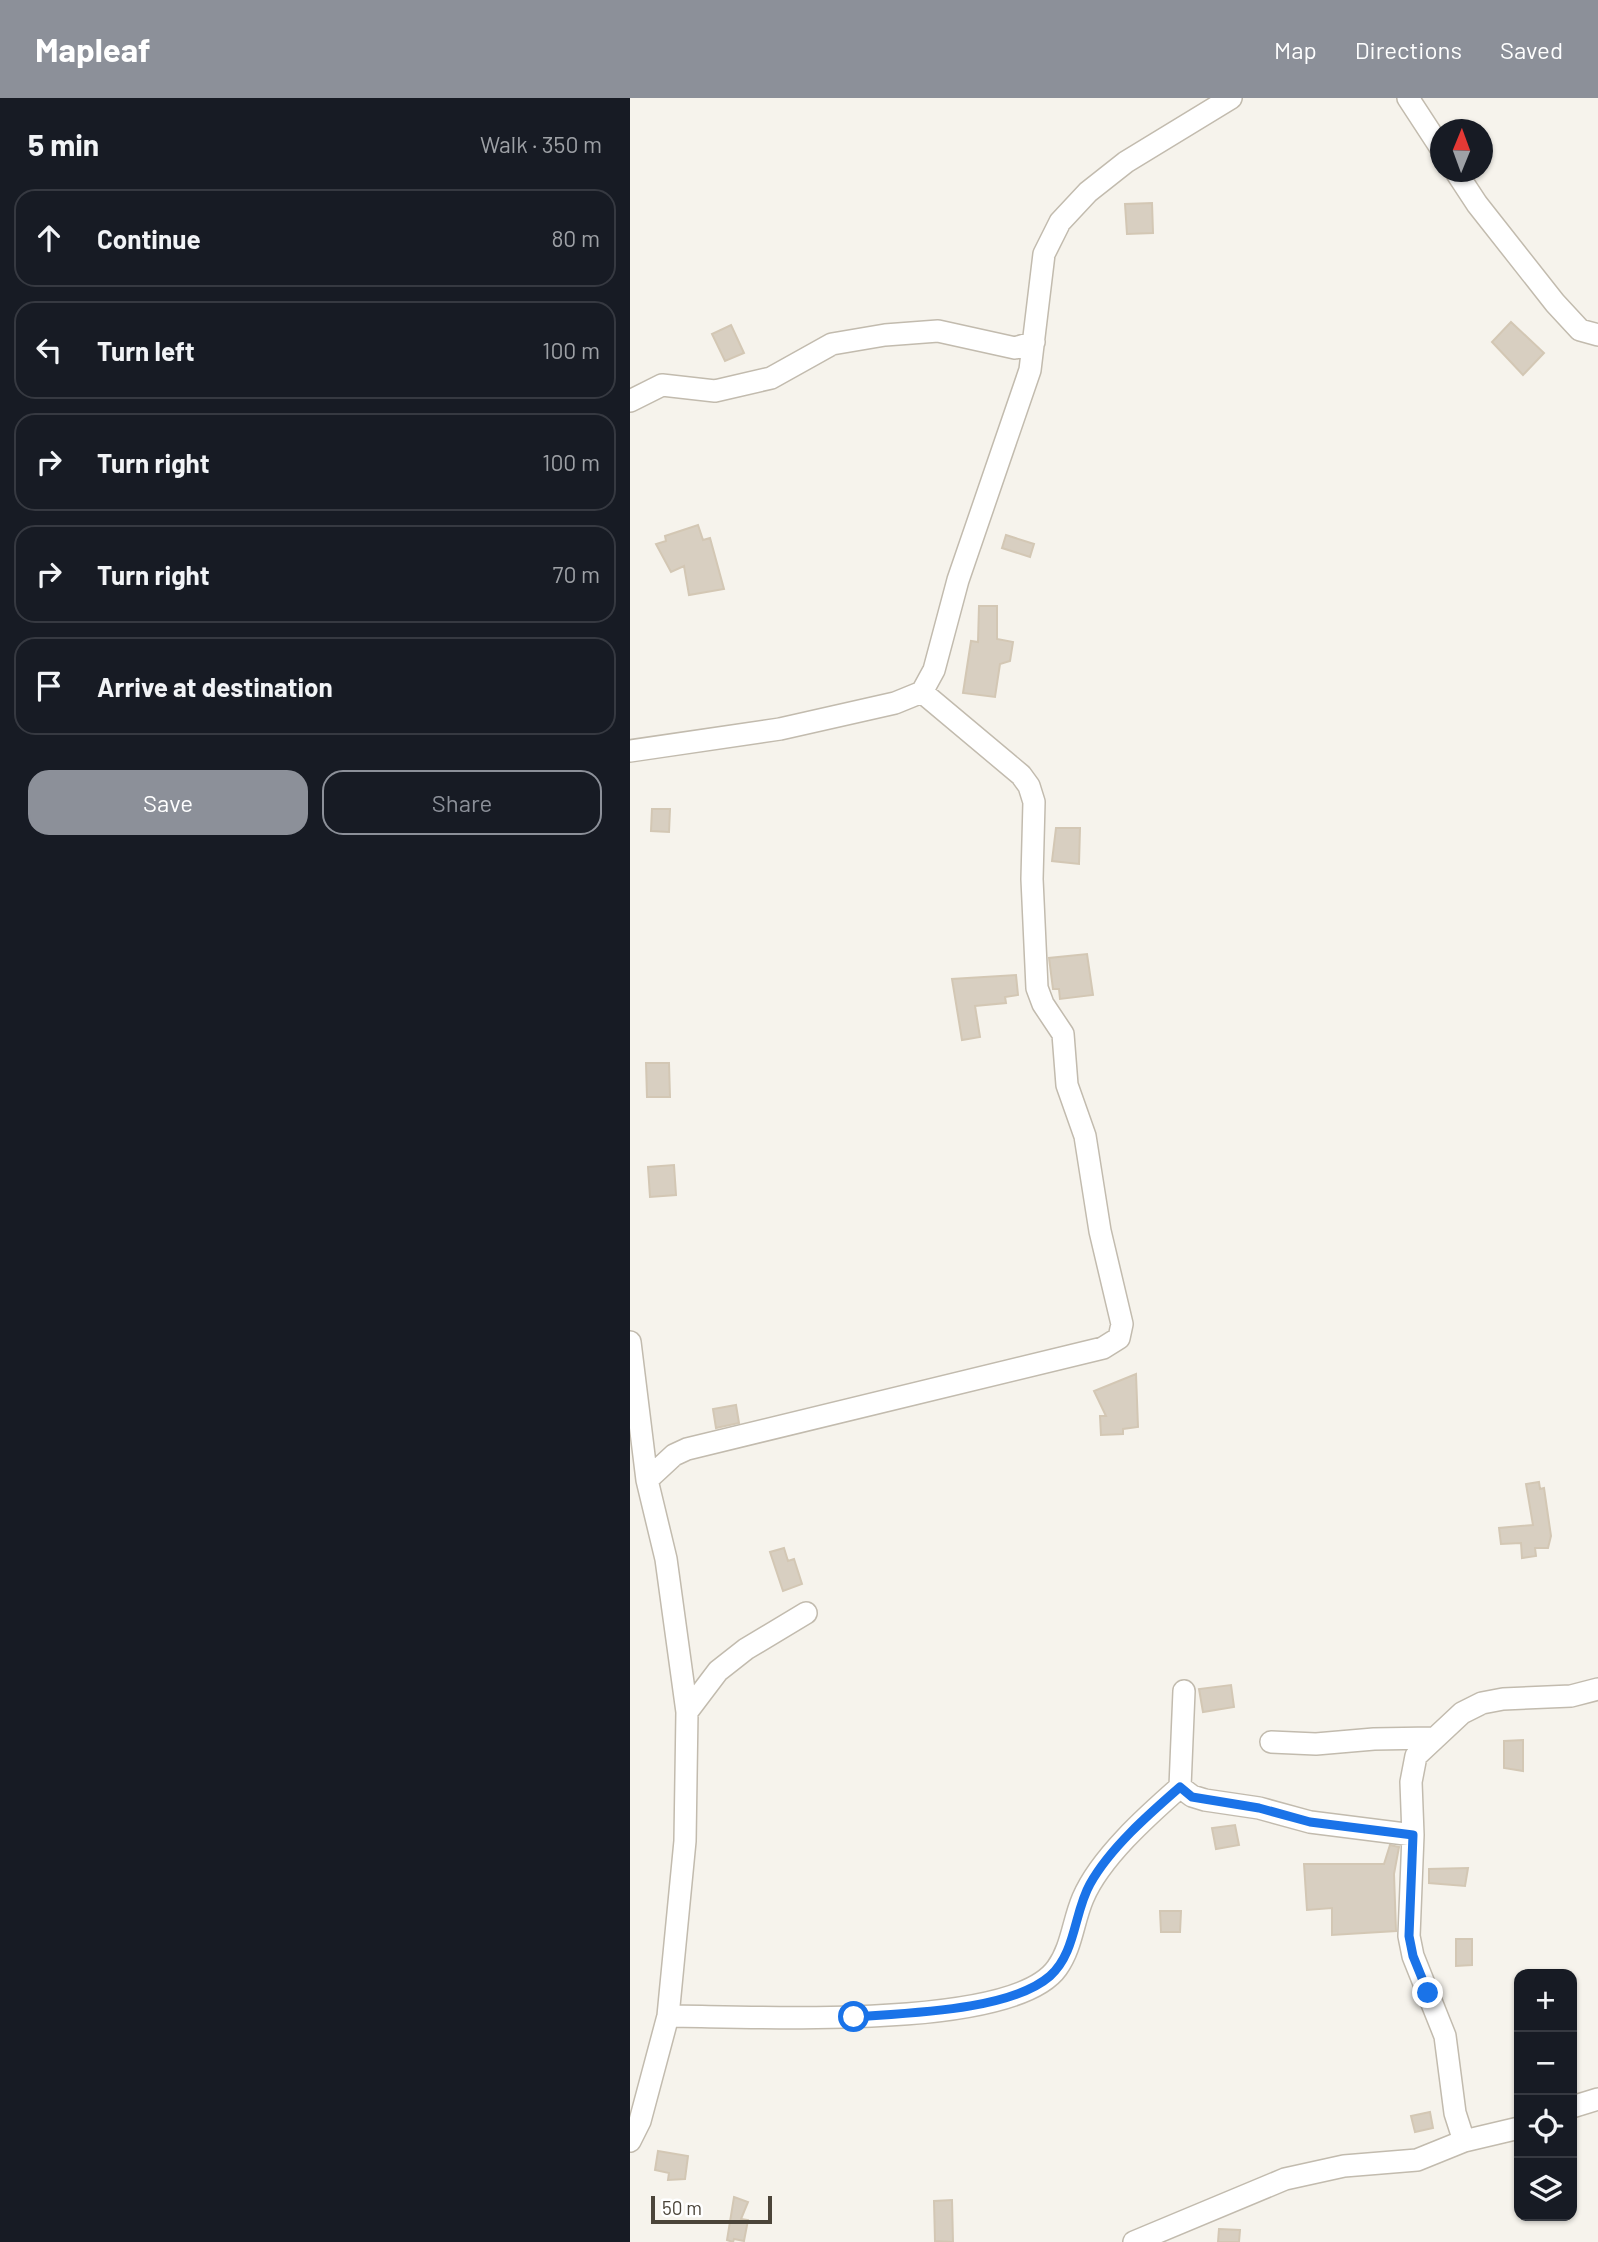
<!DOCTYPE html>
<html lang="en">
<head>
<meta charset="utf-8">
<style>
	body { margin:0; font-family:Barlow,sans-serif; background:#20242c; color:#f1f3f6 }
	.controls { position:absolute; right:21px; bottom:21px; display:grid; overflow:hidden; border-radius:14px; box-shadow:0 2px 5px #0004 }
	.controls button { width:63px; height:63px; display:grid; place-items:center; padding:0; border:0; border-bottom:2px solid #363941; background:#171b24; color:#f1f3f6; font:35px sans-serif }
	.compass { position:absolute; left:800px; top:21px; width:63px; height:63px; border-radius:50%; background:#171b24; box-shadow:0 2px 5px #0004; rotate:1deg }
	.scale { position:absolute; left:21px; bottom:18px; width:121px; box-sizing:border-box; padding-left:7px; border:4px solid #4b4439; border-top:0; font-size:19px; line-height:24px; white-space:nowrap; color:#4b4439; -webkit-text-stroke:5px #fff; paint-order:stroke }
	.stop { position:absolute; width:21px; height:21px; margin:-16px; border:5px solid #1a73e8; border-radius:50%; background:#fff }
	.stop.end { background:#1a73e8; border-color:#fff; box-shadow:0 2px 7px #0008 }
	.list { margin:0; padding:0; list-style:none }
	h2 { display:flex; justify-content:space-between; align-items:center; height:91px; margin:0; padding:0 28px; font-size:30px }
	h2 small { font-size:23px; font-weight:400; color:#9ea1a6 }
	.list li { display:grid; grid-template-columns:46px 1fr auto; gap:21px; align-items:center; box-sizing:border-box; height:98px; margin:0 14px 14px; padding:0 14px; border:2px solid #363941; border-radius:21px }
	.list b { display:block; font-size:26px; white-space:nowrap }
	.list em { font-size:23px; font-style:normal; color:#9ea1a6 }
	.actions { display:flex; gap:14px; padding:21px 28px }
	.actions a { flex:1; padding:16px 0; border:2px solid #8c9099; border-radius:21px; text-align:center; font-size:24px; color:#8c9099 }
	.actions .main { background:#8c9099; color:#fff }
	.icon { flex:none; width:38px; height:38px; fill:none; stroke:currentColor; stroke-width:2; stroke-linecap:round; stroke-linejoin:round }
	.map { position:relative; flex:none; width:968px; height:2144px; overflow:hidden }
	header { display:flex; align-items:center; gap:42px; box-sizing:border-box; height:98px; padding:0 35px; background:#8c9099; color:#fff }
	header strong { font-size:33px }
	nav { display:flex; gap:38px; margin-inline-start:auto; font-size:24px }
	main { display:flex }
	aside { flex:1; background:#171b24 }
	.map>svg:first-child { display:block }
	.building { fill:#d8cfc1; stroke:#d3c7b4; stroke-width:2 }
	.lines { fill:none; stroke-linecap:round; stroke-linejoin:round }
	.minor-casing { stroke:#c2bbae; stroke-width:24 }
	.minor { stroke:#fff; stroke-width:21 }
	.route { stroke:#1a73e8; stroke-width:9 }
</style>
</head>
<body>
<header>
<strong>Mapleaf</strong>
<nav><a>Map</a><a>Directions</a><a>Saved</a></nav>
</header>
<main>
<aside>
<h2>5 min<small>Walk · 350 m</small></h2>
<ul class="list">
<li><svg class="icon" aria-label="ahead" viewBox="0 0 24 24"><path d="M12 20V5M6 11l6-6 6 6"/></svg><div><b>Continue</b></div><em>80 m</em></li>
<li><svg class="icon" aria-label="left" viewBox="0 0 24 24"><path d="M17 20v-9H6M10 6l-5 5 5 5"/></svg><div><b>Turn left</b></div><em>100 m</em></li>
<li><svg class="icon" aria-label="right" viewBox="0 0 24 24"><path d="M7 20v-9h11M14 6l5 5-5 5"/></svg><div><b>Turn right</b></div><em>100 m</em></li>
<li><svg class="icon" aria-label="right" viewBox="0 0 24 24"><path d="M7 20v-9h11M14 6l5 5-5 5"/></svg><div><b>Turn right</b></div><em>70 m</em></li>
<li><svg class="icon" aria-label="arrive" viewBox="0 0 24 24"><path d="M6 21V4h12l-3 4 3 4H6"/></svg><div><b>Arrive at destination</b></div></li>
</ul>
<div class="actions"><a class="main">Save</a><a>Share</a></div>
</aside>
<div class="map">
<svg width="968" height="2144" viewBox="0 0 968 2144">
	<rect width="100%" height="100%" fill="#f6f3ec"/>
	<path class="building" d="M 522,105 L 523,135 L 497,136 L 495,106 Z
		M 881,224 L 914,255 L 893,277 L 862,244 Z
		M 101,227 L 114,255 L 95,263 L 82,236 Z
		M 68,427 L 73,442 L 80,440 L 94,491 L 59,497 L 54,468 L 41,474 L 26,446 L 36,443 L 35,438 Z
		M 376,437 L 404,446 L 400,459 L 372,450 Z
		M 349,508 L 367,508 L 367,541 L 383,544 L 380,563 L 370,566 L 365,599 L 333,595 L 341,543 L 348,544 Z
		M 22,711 L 40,711 L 39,734 L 21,733 Z
		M 426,730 L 450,730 L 449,766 L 422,763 Z
		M 457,856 L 463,897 L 430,901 L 429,891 L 423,891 L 419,860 Z
		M 386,877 L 388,897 L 375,899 L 376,905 L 345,908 L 350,939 L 332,942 L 322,881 Z
		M 16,965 L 39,965 L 40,999 L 17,999 Z
		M 44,1067 L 46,1097 L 20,1099 L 18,1069 Z
		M 506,1276 L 508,1329 L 493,1331 L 493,1336 L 471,1337 L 470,1318 L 476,1318 L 464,1293 Z
		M 106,1307 L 109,1325 L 86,1330 L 83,1311 Z
		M 909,1384 L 910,1391 L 914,1390 L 921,1438 L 918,1450 L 905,1450 L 906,1458 L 892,1460 L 891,1445 L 871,1446 L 869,1430 L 903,1427 L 896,1386 Z
		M 154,1450 L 158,1463 L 164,1461 L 172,1486 L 153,1493 L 140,1454 Z
		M 601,1587 L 604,1609 L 573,1614 L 569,1591 Z
		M 893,1642 L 893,1673 L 874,1670 L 874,1643 Z
		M 605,1727 L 609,1747 L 586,1751 L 582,1730 Z
		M 760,1747 L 769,1749 L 764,1776 L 766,1833 L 702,1837 L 702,1810 L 677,1812 L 674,1766 L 754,1766 Z
		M 838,1770 L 835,1788 L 799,1785 L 799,1771 Z
		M 530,1813 L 551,1813 L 550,1834 L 531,1834 Z
		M 826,1841 L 842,1841 L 842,1867 L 826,1868 Z
		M 800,2014 L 803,2030 L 785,2034 L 781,2018 Z
		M 28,2053 L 58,2058 L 55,2081 L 38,2082 L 39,2075 L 25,2072 Z
		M 104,2099 L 118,2104 L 111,2121 L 118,2122 L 114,2143 L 104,2141 L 103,2144 L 97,2142 Z
		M 322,2102 L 323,2144 L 305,2143 L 304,2103 Z
		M 589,2131 L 610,2132 L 609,2144 L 588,2144 Z"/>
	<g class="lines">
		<g class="minor-casing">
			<path id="minor" d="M 778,0 L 810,49
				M 826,74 L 847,106 L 925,205 L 950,232 L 968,237
				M 0,303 L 32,287 L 85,293 L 141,280 L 202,246 L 255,237 L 308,233 L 385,250 L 404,244
				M 0,653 L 150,631 L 265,605 L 292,594 L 304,572 L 328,482 L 400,272 L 414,156 L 430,124 L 458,94 L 496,64 L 601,0
				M 0,1244 L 17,1382 L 36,1461 L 57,1614 L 55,1743 L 38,1918 L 10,2023 L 0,2043
				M 17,1382 L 44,1357 L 57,1351 L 473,1250 L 489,1240 L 492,1226 L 470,1133 L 455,1038 L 437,987 L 433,936 L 413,906 L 407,890 L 402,781 L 404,704 L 399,688 L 391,677 L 292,594
				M 57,1614 L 88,1573 L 116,1551 L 176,1515
				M 641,1644 L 686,1646 L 744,1641 L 803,1640
				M 550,1689 L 554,1593
				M 783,1737 L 781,1684 L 786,1658 L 832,1615 L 852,1605 L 873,1601 L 941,1598 L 968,1591
				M 38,1918 C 114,1918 382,1934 427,1870 C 442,1849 443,1823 453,1800 C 470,1760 517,1718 550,1689 L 562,1698 L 575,1702 L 629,1710 L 680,1724 L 783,1737 L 779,1838 L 783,1858 L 815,1938 L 825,2015 L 834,2043 L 787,2062 L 714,2068 L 655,2081 L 504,2144
				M 942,2009 L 968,2001
				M 834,2043 L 889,2030"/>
		</g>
		<use href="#minor" class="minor"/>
	</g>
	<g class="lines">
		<path class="route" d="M 224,1919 C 276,1915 380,1913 420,1878 C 446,1855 444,1814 460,1786 C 480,1750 519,1716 550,1689 L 562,1699 L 629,1710 L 680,1724 L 783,1737 L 779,1838 L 783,1858 L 798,1895"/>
	</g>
</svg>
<div class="controls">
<button>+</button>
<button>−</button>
<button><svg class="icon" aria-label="locate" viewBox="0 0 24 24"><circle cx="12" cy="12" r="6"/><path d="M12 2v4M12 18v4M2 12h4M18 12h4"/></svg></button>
<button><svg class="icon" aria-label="layers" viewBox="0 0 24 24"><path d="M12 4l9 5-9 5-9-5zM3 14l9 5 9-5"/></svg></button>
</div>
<svg class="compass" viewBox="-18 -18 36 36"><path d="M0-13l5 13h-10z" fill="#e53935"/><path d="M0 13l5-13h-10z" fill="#9ea1a6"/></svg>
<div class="scale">50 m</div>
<div class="stop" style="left:224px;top:1919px"></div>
<div class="stop end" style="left:798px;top:1895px"></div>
</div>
</main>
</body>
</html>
